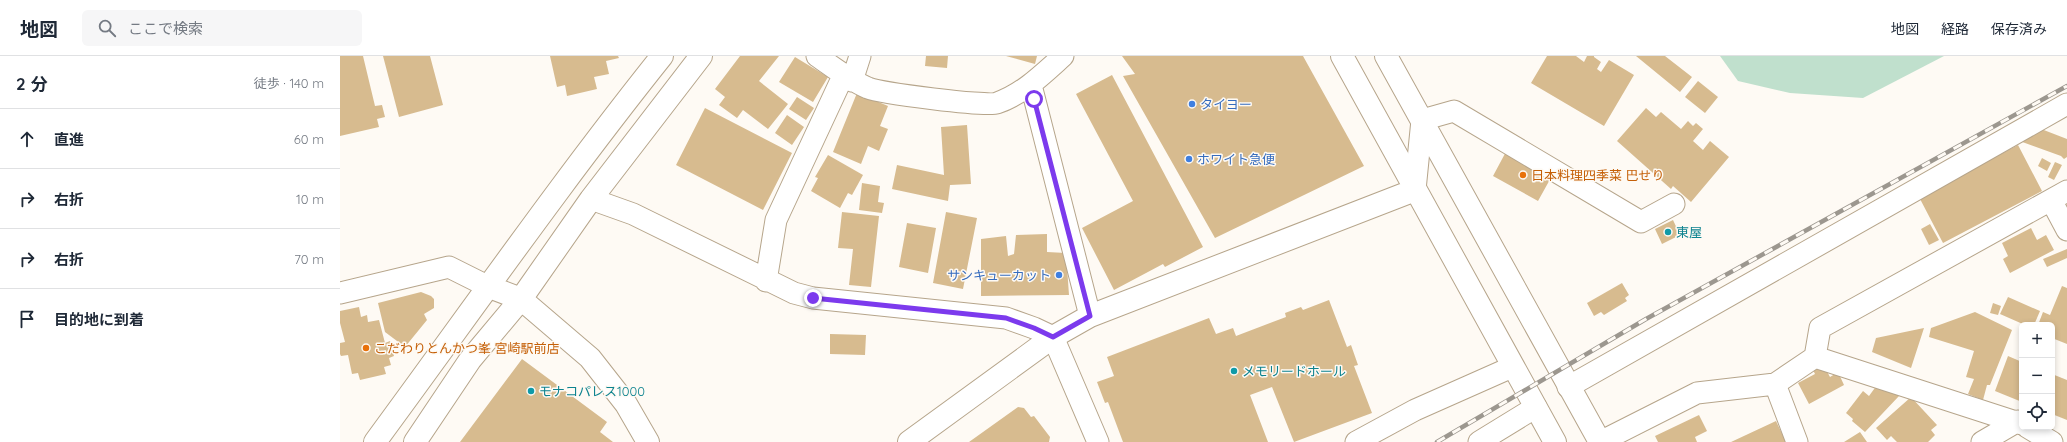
<!DOCTYPE html>
<html lang="ja">
<head>
<meta charset="utf-8">
<style>
	body { margin:0; font-family:Quicksand,"Noto Sans JP",sans-serif; background:#f6f6f7; color:#1f2937 }
	.controls { position:absolute; right:12px; bottom:12px; display:grid; overflow:hidden; border-radius:6px; box-shadow:0 2px 6px #0003 }
	.controls button { width:36px; height:36px; display:grid; place-items:center; padding:0; border:0; border-bottom:1px solid #e0e1e3; background:#fff; color:#1f2937; font:20px sans-serif }
	.stop { position:absolute; width:12px; height:12px; margin:-9px; border:3px solid #7c3aed; border-radius:50%; background:#fff }
	.stop.end { background:#7c3aed; border-color:#fff; box-shadow:0 1px 4px #0008 }
	.list { margin:0; padding:0; list-style:none }
	h2 { display:flex; justify-content:space-between; align-items:center; height:52px; margin:0; padding:0 16px; font-size:17px }
	h2 small { font-size:13px; font-weight:400; color:#747a83 }
	.list li { display:grid; grid-template-columns:26px 1fr auto; gap:12px; align-items:center; box-sizing:border-box; height:60px; padding:0 16px; border-top:1px solid #e0e1e3 }
	.list b { display:block; font-size:15px; white-space:nowrap }
	.list em { font-size:13px; font-style:normal; color:#747a83 }
	.icon { flex:none; width:22px; height:22px; fill:none; stroke:currentColor; stroke-width:2; stroke-linecap:round; stroke-linejoin:round }
	.map { position:relative; flex:none; width:1727px; height:386px; overflow:hidden }
	header { display:flex; align-items:center; gap:24px; box-sizing:border-box; height:56px; padding:0 20px; background:#fff; border-bottom:1px solid #e0e1e3 }
	header strong { font-size:19px }
	nav { display:flex; gap:22px; margin-inline-start:auto; font-size:14px }
	.search { width:280px; height:36px; background:#f6f6f7; display:flex; align-items:center; gap:10px; box-sizing:border-box; padding:0 14px; border-radius:6px; color:#747a83; font-size:15px }
	main { display:flex }
	aside { flex:1; background:#fff }
	.map>svg:first-child { display:block }
	.green { fill:#c0e0cd }
	.building { fill:#d7bb8f }
	.lines { fill:none; stroke-linecap:round; stroke-linejoin:round }
	.street-casing { stroke:#b6a58b; stroke-width:23 }
	.secondary-casing { stroke:#b6a58b; stroke-width:24 }
	.street { stroke:#fff; stroke-width:21 }
	.secondary { stroke:#fff; stroke-width:22 }
	.rail-casing { stroke:#9c978f; stroke-width:4.5 }
	.rail { stroke:#fefaf4; stroke-width:3; stroke-dasharray:9; stroke-linecap:butt }
	.route { stroke:#7c3aed; stroke-width:5 }
	.shop-dot { fill:#3f7fe0; stroke:#fefaf4; stroke-width:1.5 }
	.food-dot { fill:#e8710a; stroke:#fefaf4; stroke-width:1.5 }
	.culture-dot { fill:#0f9aa8; stroke:#fefaf4; stroke-width:1.5 }
	.labels { text-anchor:middle; dominant-baseline:central; stroke-width:3; stroke-linejoin:round; paint-order:stroke }
	.shop-label { font-size:13px; fill:#366cbe; stroke:#fefaf4; text-anchor:start }
	.food-label { font-size:13px; fill:#c56008; stroke:#fefaf4; text-anchor:start }
	.culture-label { font-size:13px; fill:#0d838f; stroke:#fefaf4; text-anchor:start }
</style>
</head>
<body>
<header>
<strong>地図</strong>
<div class="search"><svg class="icon" aria-label="search" viewBox="0 0 24 24"><circle cx="10" cy="10" r="6"/><path d="M15 15l6 6"/></svg>ここで検索</div>
<nav><a>地図</a><a>経路</a><a>保存済み</a></nav>
</header>
<main>
<aside>
<h2>2 分<small>徒歩 · 140 m</small></h2>
<ul class="list">
<li><svg class="icon" aria-label="ahead" viewBox="0 0 24 24"><path d="M12 20V5M6 11l6-6 6 6"/></svg><div><b>直進</b></div><em>60 m</em></li>
<li><svg class="icon" aria-label="right" viewBox="0 0 24 24"><path d="M7 20v-9h11M14 6l5 5-5 5"/></svg><div><b>右折</b></div><em>10 m</em></li>
<li><svg class="icon" aria-label="right" viewBox="0 0 24 24"><path d="M7 20v-9h11M14 6l5 5-5 5"/></svg><div><b>右折</b></div><em>70 m</em></li>
<li><svg class="icon" aria-label="arrive" viewBox="0 0 24 24"><path d="M6 21V4h12l-3 4 3 4H6"/></svg><div><b>目的地に到着</b></div></li>
</ul>
</aside>
<div class="map">
<svg width="1727" height="386" viewBox="0 0 1727 386">
	<rect width="100%" height="100%" fill="#fefaf4"/>
	<path class="green" d="M 1380,0 L 1604,0 L 1523,42 L 1450,37 L 1398,25 Z"/>
	<path class="building" d="M 0,0 L 23,0 L 35,50 L 42,49 L 45,61 L 37,63 L 39,71 L 0,80 Z
		M 43,0 L 90,0 L 103,49 L 59,61 Z
		M 210,0 L 278,0 L 279,2 L 266,5 L 269,18 L 254,21 L 257,33 L 227,40 L 225,29 L 217,31 Z
		M 400,0 L 439,0 L 419,25 L 448,48 L 428,73 L 403,54 L 397,62 L 379,49 L 385,41 L 375,33 Z
		M 586,0 L 608,0 L 607,12 L 585,10 Z
		M 666,0 L 697,0 L 695,8 Z
		M 782,0 L 963,0 L 1024,110 L 875,182 L 783,20 L 795,18 Z
		M 1207,0 L 1236,0 L 1244,6 L 1247,0 L 1254,0 L 1254,1 L 1261,6 L 1257,13 L 1261,16 L 1269,4 L 1294,19 L 1264,70 L 1191,27 Z
		M 1296,0 L 1325,0 L 1352,21 L 1340,36 Z
		M 455,1 L 488,21 L 473,46 L 439,26 Z
		M 772,19 L 863,191 L 825,211 L 823,208 L 774,234 L 742,172 L 793,145 L 736,38 Z
		M 1358,25 L 1378,41 L 1365,57 L 1345,41 Z
		M 517,37 L 548,50 L 540,70 L 548,73 L 539,95 L 528,90 L 521,108 L 493,96 Z
		M 457,41 L 474,52 L 466,64 L 449,53 Z
		M 365,52 L 452,97 L 423,154 L 336,109 Z
		M 1306,52 L 1316,61 L 1321,56 L 1341,73 L 1348,65 L 1353,70 L 1356,67 L 1363,73 L 1353,85 L 1363,94 L 1370,85 L 1389,101 L 1351,146 L 1333,130 L 1331,133 L 1277,85 Z
		M 447,59 L 464,71 L 452,89 L 435,77 Z
		M 627,69 L 631,128 L 610,129 L 608,145 L 552,133 L 557,109 L 604,119 L 601,71 Z
		M 1696,71 L 1727,83 L 1727,101 L 1724,103 L 1721,100 L 1674,83 Z
		M 1678,89 L 1702,135 L 1603,187 L 1579,141 Z
		M 1168,92 L 1213,118 L 1198,145 L 1153,120 Z
		M 488,99 L 523,119 L 512,139 L 508,137 L 500,152 L 471,135 L 478,122 L 475,121 Z
		M 1702,102 L 1711,107 L 1707,115 L 1698,110 Z
		M 1715,106 L 1722,109 L 1714,124 L 1708,121 Z
		M 522,127 L 540,130 L 538,146 L 544,147 L 542,157 L 519,154 Z
		M 502,156 L 539,160 L 531,231 L 509,229 L 513,193 L 498,192 Z
		M 606,156 L 637,162 L 623,233 L 593,227 Z
		M 1333,164 L 1340,179 L 1322,188 L 1315,173 Z
		M 567,167 L 596,172 L 588,217 L 559,211 Z
		M 1590,168 L 1599,184 L 1589,189 L 1581,173 Z
		M 1691,172 L 1697,184 L 1706,179 L 1714,194 L 1670,217 L 1663,203 L 1668,200 L 1662,187 Z
		M 707,178 L 707,196 L 726,197 L 729,239 L 641,240 L 641,183 L 666,180 L 668,200 L 674,198 L 676,179 Z
		M 1727,193 L 1727,202 L 1707,211 L 1703,203 Z
		M 1282,227 L 1289,239 L 1285,242 L 1287,245 L 1264,259 L 1261,256 L 1254,260 L 1247,247 Z
		M 1722,230 L 1727,232 L 1727,288 L 1712,282 L 1712,269 L 1698,269 L 1703,256 L 1710,259 Z
		M 81,236 L 91,240 L 94,243 L 94,252 L 84,258 L 87,264 L 65,291 L 45,276 L 38,247 Z
		M 1668,241 L 1700,255 L 1694,269 L 1685,269 L 1660,258 Z
		M 989,244 L 1007,291 L 1011,289 L 1018,309 L 1014,310 L 1032,357 L 954,386 L 932,331 L 910,339 L 928,386 L 783,386 L 768,346 L 765,347 L 757,326 L 774,320 L 767,301 L 869,262 L 876,278 L 893,272 L 896,280 L 946,261 L 945,257 L 961,251 L 963,254 Z
		M 1653,247 L 1661,250 L 1658,259 L 1650,257 Z
		M 19,251 L 21,261 L 27,259 L 28,266 L 39,264 L 45,287 L 50,285 L 54,300 L 49,302 L 51,309 L 44,311 L 46,318 L 20,324 L 18,317 L 12,318 L 8,299 L 1,300 L 0,298 L 0,287 L 5,286 L 0,267 L 0,255 Z
		M 1635,256 L 1672,274 L 1650,329 L 1647,329 L 1643,344 L 1628,338 L 1634,323 L 1626,321 L 1634,295 L 1589,281 L 1591,272 Z
		M 1584,272 L 1571,312 L 1532,296 L 1536,282 Z
		M 490,278 L 526,279 L 525,299 L 490,298 Z
		M 1668,300 L 1682,306 L 1682,346 L 1655,335 Z
		M 182,303 L 267,366 L 260,376 L 273,386 L 120,386 Z
		M 1483,308 L 1490,321 L 1498,316 L 1504,329 L 1469,348 L 1458,327 L 1475,318 L 1473,314 Z
		M 1712,318 L 1727,324 L 1727,364 L 1712,358 Z
		M 1537,329 L 1546,330 L 1559,340 L 1525,376 L 1512,365 L 1513,363 L 1506,357 L 1523,335 L 1529,340 Z
		M 1571,341 L 1597,369 L 1591,374 L 1595,379 L 1588,386 L 1557,386 L 1551,380 L 1547,384 L 1536,372 Z
		M 678,351 L 684,352 L 691,361 L 694,360 L 710,381 L 709,386 L 629,386 Z
		M 1359,359 L 1367,375 L 1355,381 L 1357,386 L 1318,386 L 1315,380 Z
		M 1436,365 L 1446,386 L 1391,386 Z
		M 1520,376 L 1527,386 L 1504,386 Z"/>
	<g class="lines">
		<g class="street-casing">
			<path id="street" d="M 477,0 C 493,11 509,24 528,32 C 541,37 646,51 657,47 C 683,38 703,18 723,0
				M 512,25 L 520,0
				M 691,29 L 750,260
				M 1075,134 L 1082,64 L 1114,55 L 1301,166 L 1334,148
				M 251,143 L 293,158 L 454,237 L 473,242 L 666,262 L 694,272 L 713,281 L 758,386
				M 1711,144 L 1727,174
				M 426,225 L 436,164 L 504,18
				M 0,237 L 109,211 L 147,230
				M 1475,301 L 1682,368
				M 1435,328 L 1457,386
				M 1228,331 L 1727,48
				M 1687,371 L 1712,386
				M 1016,386 L 1075,354 L 1172,311
				M 1139,386 L 1196,351
				M 1260,386 L 1357,337 L 1435,328 L 1475,301 L 1480,272 L 1727,135
				M 1642,386 L 1678,365"/>
		</g>
		<g class="secondary-casing">
			<path id="secondary" d="M 1002,0 L 1215,386
				M 1046,0 L 1260,386
				M 147,230 L 181,243 L 250,302 L 286,348 L 308,386
				M 35,386 C 130,257 222,125 322,0
				M 75,386 L 130,304 L 181,243 L 251,143 L 361,0
				M 569,386 L 713,281 L 750,260 L 1075,134"/>
		</g>
		<use href="#street" class="street"/>
		<use href="#secondary" class="secondary"/>
		<g class="rail-casing">
			<path id="rail" d="M 1097,386 L 1306,263 L 1727,30"/>
		</g>
		<use href="#rail" class="rail"/>
	</g>
	<g class="lines">
		<path class="route" d="M 473,242 L 666,262 L 694,272 L 713,281 L 750,260 L 694,43"/>
	</g>
	<g class="shop-dot">
		<circle cx="852" cy="48" r="4"/>
		<circle cx="849" cy="103" r="4"/>
		<circle cx="719" cy="219" r="4"/>
	</g>
	<g class="food-dot">
		<circle cx="1183" cy="119" r="4"/>
		<circle cx="26" cy="292" r="4"/>
	</g>
	<g class="culture-dot">
		<circle cx="1328" cy="176" r="4"/>
		<circle cx="894" cy="315" r="4"/>
		<circle cx="191" cy="335" r="4"/>
	</g>
	<g class="labels">
		<g class="shop-label">
			<text x="860" y="48">タイヨー</text>
			<text x="857" y="103">ホワイト急便</text>
			<text x="711" y="219" text-anchor="end">サンキューカット</text>
		</g>
		<g class="food-label">
			<text x="1191" y="119">日本料理四季菜 巴せり</text>
			<text x="34" y="292">こだわりとんかつ峯 宮崎駅前店</text>
		</g>
		<g class="culture-label">
			<text x="1336" y="176">東屋</text>
			<text x="902" y="315">メモリードホール</text>
			<text x="199" y="335">モナコパレス1000</text>
		</g>
	</g>
</svg>
<div class="controls">
<button>+</button>
<button>−</button>
<button><svg class="icon" aria-label="locate" viewBox="0 0 24 24"><circle cx="12" cy="12" r="6"/><path d="M12 2v4M12 18v4M2 12h4M18 12h4"/></svg></button>
</div>
<div class="stop" style="left:694px;top:43px"></div>
<div class="stop end" style="left:473px;top:242px"></div>
</div>
</main>
</body>
</html>
